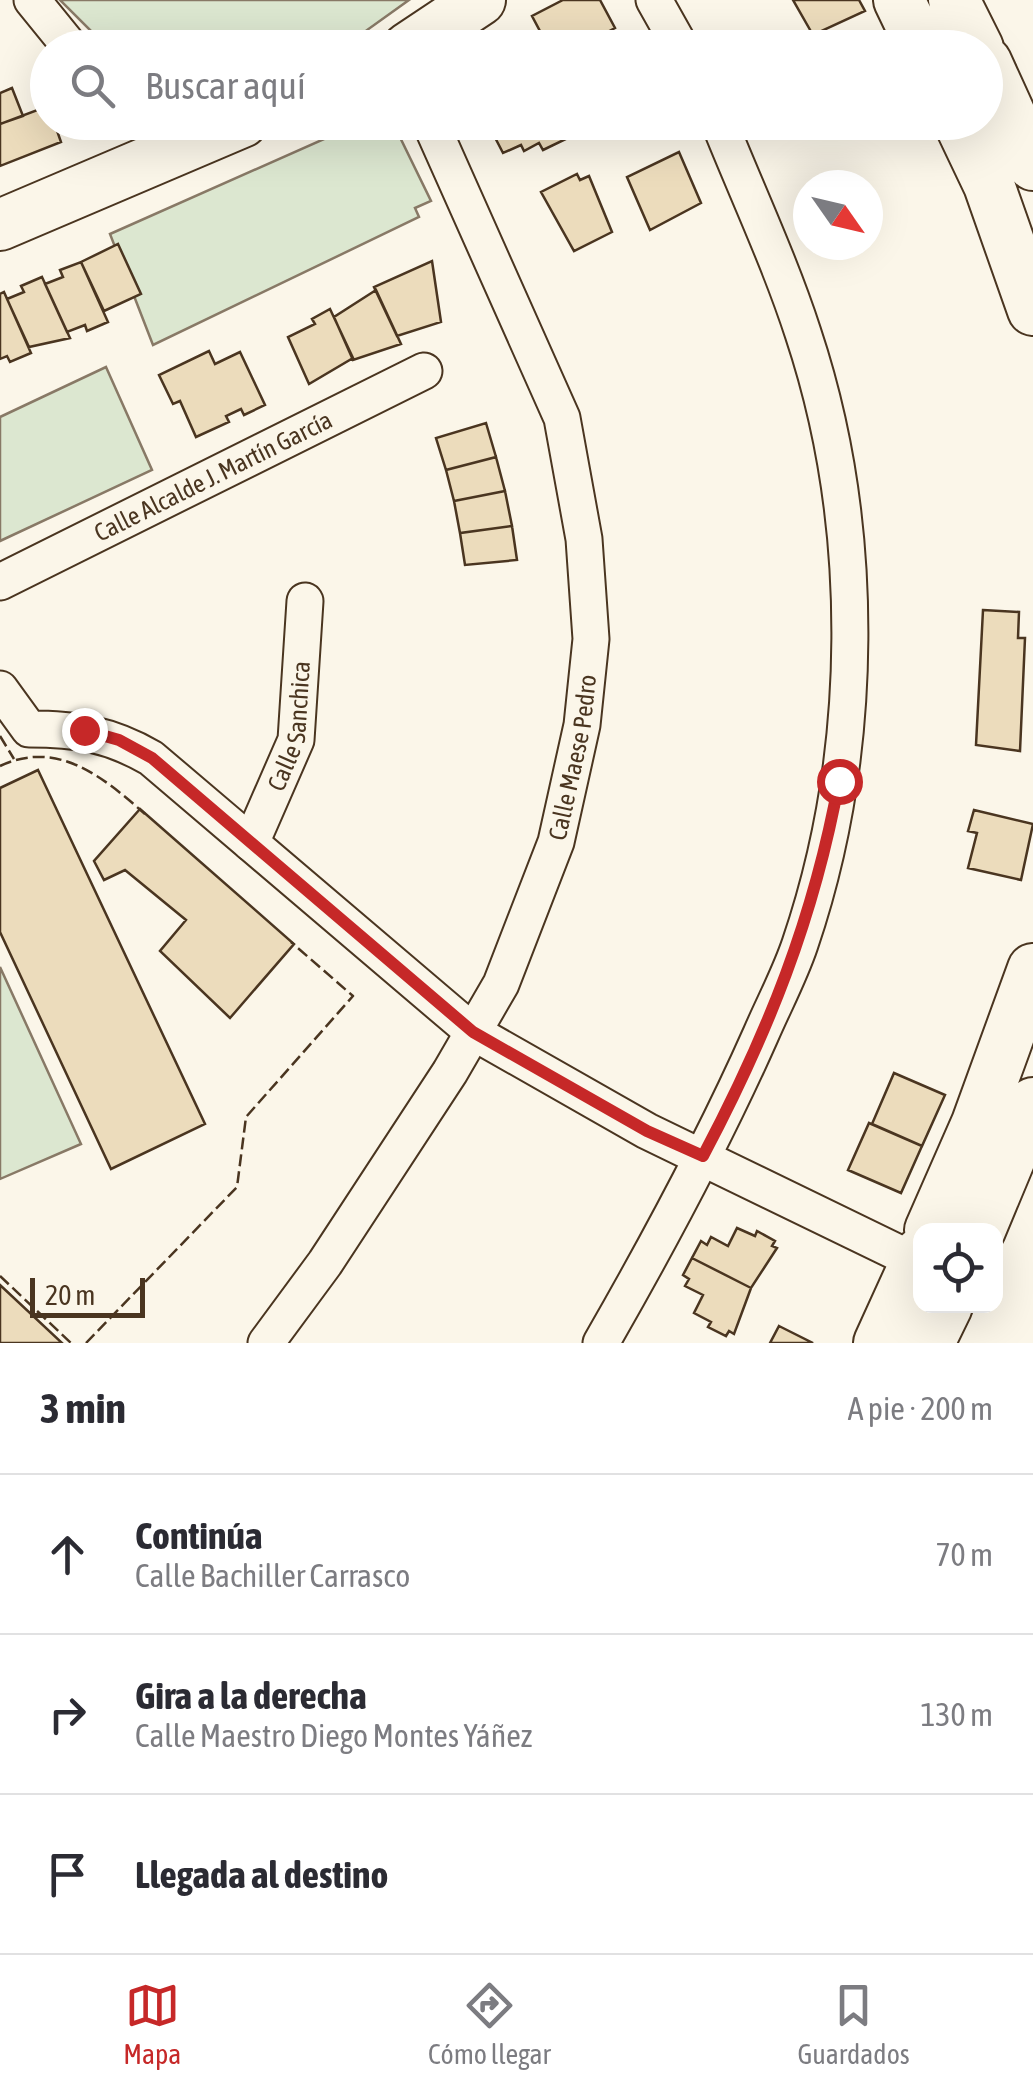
<!DOCTYPE html>
<html lang="es">
<head>
<meta charset="utf-8">
<style>
	body { margin:0; font-family:"Asap Condensed",sans-serif; background:#f2f2f3; color:#2b2b33 }
	.controls { position:absolute; right:30px; bottom:30px; display:grid; overflow:hidden; border-radius:20px; box-shadow:0 10px 40px #0002 }
	.controls button { width:90px; height:90px; display:grid; place-items:center; padding:0; border:0; border-bottom:2px solid #e1e1e2; background:#fff; color:#2b2b33; font:50px sans-serif }
	.compass { position:absolute; left:793px; top:170px; width:90px; height:90px; border-radius:50%; background:#fff; box-shadow:0 10px 40px #0002; rotate:124deg }
	.scale { position:absolute; left:30px; bottom:25px; width:115px; box-sizing:border-box; padding-left:10px; border:5px solid #4a3520; border-top:0; font-size:28px; line-height:35px; white-space:nowrap; color:#4a3520; -webkit-text-stroke:8px #fbf6e9; paint-order:stroke }
	.stop { position:absolute; width:30px; height:30px; margin:-22px; border:8px solid #c62828; border-radius:50%; background:#fff }
	.stop.end { background:#c62828; border-color:#fff; box-shadow:0 2px 10px #0008 }
	.list { margin:0; padding:0; list-style:none }
	h2 { display:flex; justify-content:space-between; align-items:center; height:130px; margin:0; padding:0 40px; font-size:42px }
	h2 small { font-size:32px; font-weight:400; color:#7c7c81 }
	.list li { display:grid; grid-template-columns:65px 1fr auto; gap:30px; align-items:center; box-sizing:border-box; height:160px; padding:0 40px; border-top:2px solid #e1e1e2 }
	.list b { display:block; font-size:38px; white-space:nowrap }
	.list p { margin:0; font-size:32px; white-space:nowrap; color:#7c7c81 }
	.list em { font-size:32px; font-style:normal; color:#7c7c81 }
	.icon { flex:none; width:55px; height:55px; fill:none; stroke:currentColor; stroke-width:2; stroke-linecap:round; stroke-linejoin:round }
	.map { position:relative; flex:none; width:1033px; height:1343px; overflow:hidden }
	.search { position:absolute; background:#fff; box-shadow:0 10px 40px #0002; left:30px; right:30px; top:30px; height:110px; display:flex; align-items:center; gap:25px; box-sizing:border-box; padding:0 35px; border-radius:55px; color:#7c7c81; font-size:38px }
	.sheet { height:610px; background:#fff }
	nav { display:flex; justify-content:space-around; align-items:center; box-sizing:border-box; height:140px; border-top:2px solid #e1e1e2; background:#fff; font-size:28px; color:#7c7c81 }
	nav a { display:grid; justify-items:center; gap:5px }
	nav .on { color:#c62828 }
	.map>svg:first-child { display:block }
	.green { fill:#dce7d0; stroke:#887966; stroke-width:2.5 }
	.building { fill:#ecdcbc; stroke:#4a3520; stroke-width:2.5 }
	.lines { fill:none; stroke-linecap:round; stroke-linejoin:round }
	.street-casing { stroke:#4a3520; stroke-width:39 }
	.secondary-casing { stroke:#4a3520; stroke-width:54 }
	.street { stroke:#fbf6e9; stroke-width:35 }
	.secondary { stroke:#fbf6e9; stroke-width:50 }
	.fence { stroke:#4a3520; stroke-width:2.5; stroke-dasharray:12 5; stroke-linecap:butt }
	.route { stroke:#c62828; stroke-width:12 }
	.labels { text-anchor:middle; dominant-baseline:central; stroke-width:8; stroke-linejoin:round; paint-order:stroke }
	.street-label { font-size:25px; fill:#4a3520; stroke:#fbf6e9 }
</style>
</head>
<body>
<div class="map">
<svg width="1033" height="1343" viewBox="0 0 1033 1343">
	<rect width="100%" height="100%" fill="#fbf6e9"/>
	<path class="green" d="M 60,0 L 409,0 L 363,33 L 328,47 L 107,47 Z
		M 360,123 L 393,123 L 431,201 L 415,208 L 419,217 L 153,345 L 110,234 Z
		M 106,367 L 152,470 L 0,541 L 0,417 Z
		M 0,967 L 81,1144 L 0,1179 Z"/>
	<path class="building" d="M 563,0 L 600,0 L 615,28 L 577,48 L 549,48 L 532,16 Z
		M 793,0 L 859,0 L 865,11 L 813,35 Z
		M 12,88 L 23,116 L 0,124 L 0,93 Z
		M 48,106 L 48,122 L 54,122 L 61,142 L 0,166 L 0,124 Z
		M 487,122 L 559,122 L 568,138 L 543,150 L 539,143 L 524,151 L 521,145 L 503,153 Z
		M 679,152 L 701,203 L 650,230 L 627,177 Z
		M 577,174 L 580,180 L 589,176 L 612,232 L 574,251 L 541,192 Z
		M 118,244 L 141,294 L 104,311 L 81,262 Z
		M 432,261 L 441,322 L 397,336 L 374,287 Z
		M 81,262 L 108,322 L 87,331 L 85,325 L 67,332 L 45,284 L 63,277 L 60,270 Z
		M 42,277 L 70,338 L 29,347 L 7,299 L 24,292 L 21,286 Z
		M 376,290 L 401,344 L 353,360 L 334,317 Z
		M 4,292 L 31,353 L 10,362 L 7,356 L 0,359 L 0,294 Z
		M 330,309 L 353,358 L 309,384 L 288,337 L 315,324 L 312,319 Z
		M 209,351 L 215,364 L 240,352 L 265,405 L 244,415 L 241,409 L 226,416 L 229,422 L 196,437 L 180,401 L 173,404 L 159,375 Z
		M 486,423 L 496,457 L 446,470 L 436,438 Z
		M 496,457 L 505,491 L 454,501 L 446,470 Z
		M 505,491 L 512,526 L 460,533 L 454,501 Z
		M 512,526 L 517,560 L 465,565 L 460,533 Z
		M 983,610 L 1019,612 L 1018,638 L 1025,638 L 1020,751 L 976,745 Z
		M 38,770 L 205,1124 L 111,1169 L 0,932 L 0,788 Z
		M 140,809 L 294,944 L 230,1018 L 160,951 L 186,920 L 125,870 L 104,880 L 94,861 Z
		M 974,810 L 1033,824 L 1021,880 L 968,868 L 977,833 L 968,831 Z
		M 894,1073 L 945,1095 L 922,1146 L 872,1124 Z
		M 869,1123 L 922,1146 L 901,1193 L 848,1170 Z
		M 737,1228 L 755,1236 L 757,1231 L 775,1241 L 772,1246 L 777,1248 L 751,1288 L 692,1258 L 701,1241 L 707,1245 L 711,1237 L 728,1246 Z
		M 692,1258 L 751,1288 L 734,1334 L 729,1331 L 726,1336 L 708,1327 L 711,1322 L 694,1313 L 703,1295 L 685,1286 L 689,1279 L 683,1275 Z
		M 0,1285 L 62,1343 L 0,1343 Z
		M 779,1326 L 813,1343 L 770,1343 Z"/>
	<g class="lines">
		<g class="street-casing">
			<g id="street">
				<path d="M 32,0 L 71,48"/>
				<path d="M 654,0 L 681,48"/>
				<path d="M 149,122 L 177,150"/>
				<path id="s1" d="M 0,582 L 424,371"/>
				<path d="M 0,689 L 29,729 C 76,729 110,734 151,758 L 473,1032 L 647,1131 L 917,1262"/>
				<path id="s2" d="M 251,843 L 296,740 L 305,601"/>
				<path id="s3" d="M 266,1343 L 325,1263 L 450,1072 L 501,984 L 556,842 L 582,725 L 591,639 L 584,539 L 562,418 L 430,122"/>
				<path d="M 601,1343 C 659,1242 714,1140 761,1034 C 774,1004 790,974 800,944 C 865,753 867,525 803,333 C 780,262 747,192 719,122"/>
			</g>
		</g>
		<g class="secondary-casing">
			<path id="secondary" d="M 899,0 L 922,48
				M 954,0 L 978,48
				M 408,48 L 480,0
				M 986,62 L 1033,165
				M 959,122 L 989,185 L 1033,310
				M 0,225 L 242,122
				M 930,1230 L 977,1123 L 1033,969
				M 980,1230 L 1033,1103
				M 879,1343 L 920,1253
				M 929,1343 L 947,1306"/>
		</g>
		<use href="#street" class="street"/>
		<use href="#secondary" class="secondary"/>
		<path class="fence" d="M 0,736 L 14,759
			M 0,766 C 58,739 103,777 145,814
			M 0,1276 L 71,1343
			M 86,1343 L 237,1187 L 246,1117 L 353,996 L 291,942"/>
	</g>
	<g class="lines">
		<path class="route" d="M 84,730 L 119,740 L 152,758 L 473,1032 L 647,1131 L 703,1156 C 768,1033 814,918 839,781"/>
	</g>
	<g class="labels">
		<g class="street-label">
			<text stroke="none"><textPath href="#s1" startOffset="238">Calle Alcalde J. Martín García</textPath></text>
			<text stroke="none"><textPath href="#s2" startOffset="125">Calle Sanchica</textPath></text>
			<text stroke="none"><textPath href="#s3" startOffset="668">Calle Maese Pedro</textPath></text>
		</g>
	</g>
</svg>
<div class="controls">
<button><svg class="icon" aria-label="locate" viewBox="0 0 24 24"><circle cx="12" cy="12" r="6"/><path d="M12 2v4M12 18v4M2 12h4M18 12h4"/></svg></button>
</div>
<svg class="compass" viewBox="-18 -18 36 36"><path d="M0-13l5 13h-10z" fill="#e53935"/><path d="M0 13l5-13h-10z" fill="#7c7c81"/></svg>
<div class="scale">20 m</div>
<div class="stop" style="left:839px;top:781px"></div>
<div class="stop end" style="left:84px;top:730px"></div>
<div class="search"><svg class="icon" aria-label="search" viewBox="0 0 24 24"><circle cx="10" cy="10" r="6"/><path d="M15 15l6 6"/></svg>Buscar aquí</div>
</div>
<section class="sheet">
<h2>3 min<small>A pie · 200 m</small></h2>
<ul class="list">
<li><svg class="icon" aria-label="ahead" viewBox="0 0 24 24"><path d="M12 20V5M6 11l6-6 6 6"/></svg><div><b>Continúa</b><p>Calle Bachiller Carrasco</p></div><em>70 m</em></li>
<li><svg class="icon" aria-label="right" viewBox="0 0 24 24"><path d="M7 20v-9h11M14 6l5 5-5 5"/></svg><div><b>Gira a la derecha</b><p>Calle Maestro Diego Montes Yáñez</p></div><em>130 m</em></li>
<li><svg class="icon" aria-label="arrive" viewBox="0 0 24 24"><path d="M6 21V4h12l-3 4 3 4H6"/></svg><div><b>Llegada al destino</b></div></li>
</ul>
</section>
<nav>
<a class="on"><svg class="icon" aria-label="map" viewBox="0 0 24 24"><path d="M3 6l6-2 6 2 6-2v14l-6 2-6-2-6 2zM9 4v14M15 6v14"/></svg>Mapa</a>
<a><svg class="icon" aria-label="directions" viewBox="0 0 24 24"><path d="M12 3l9 9-9 9-9-9zM9 14v-3h6M13 9l2 2-2 2"/></svg>Cómo llegar</a>
<a><svg class="icon" aria-label="saved" viewBox="0 0 24 24"><path d="M7 4h10v16l-5-4-5 4z"/></svg>Guardados</a>
</nav>
</body>
</html>
